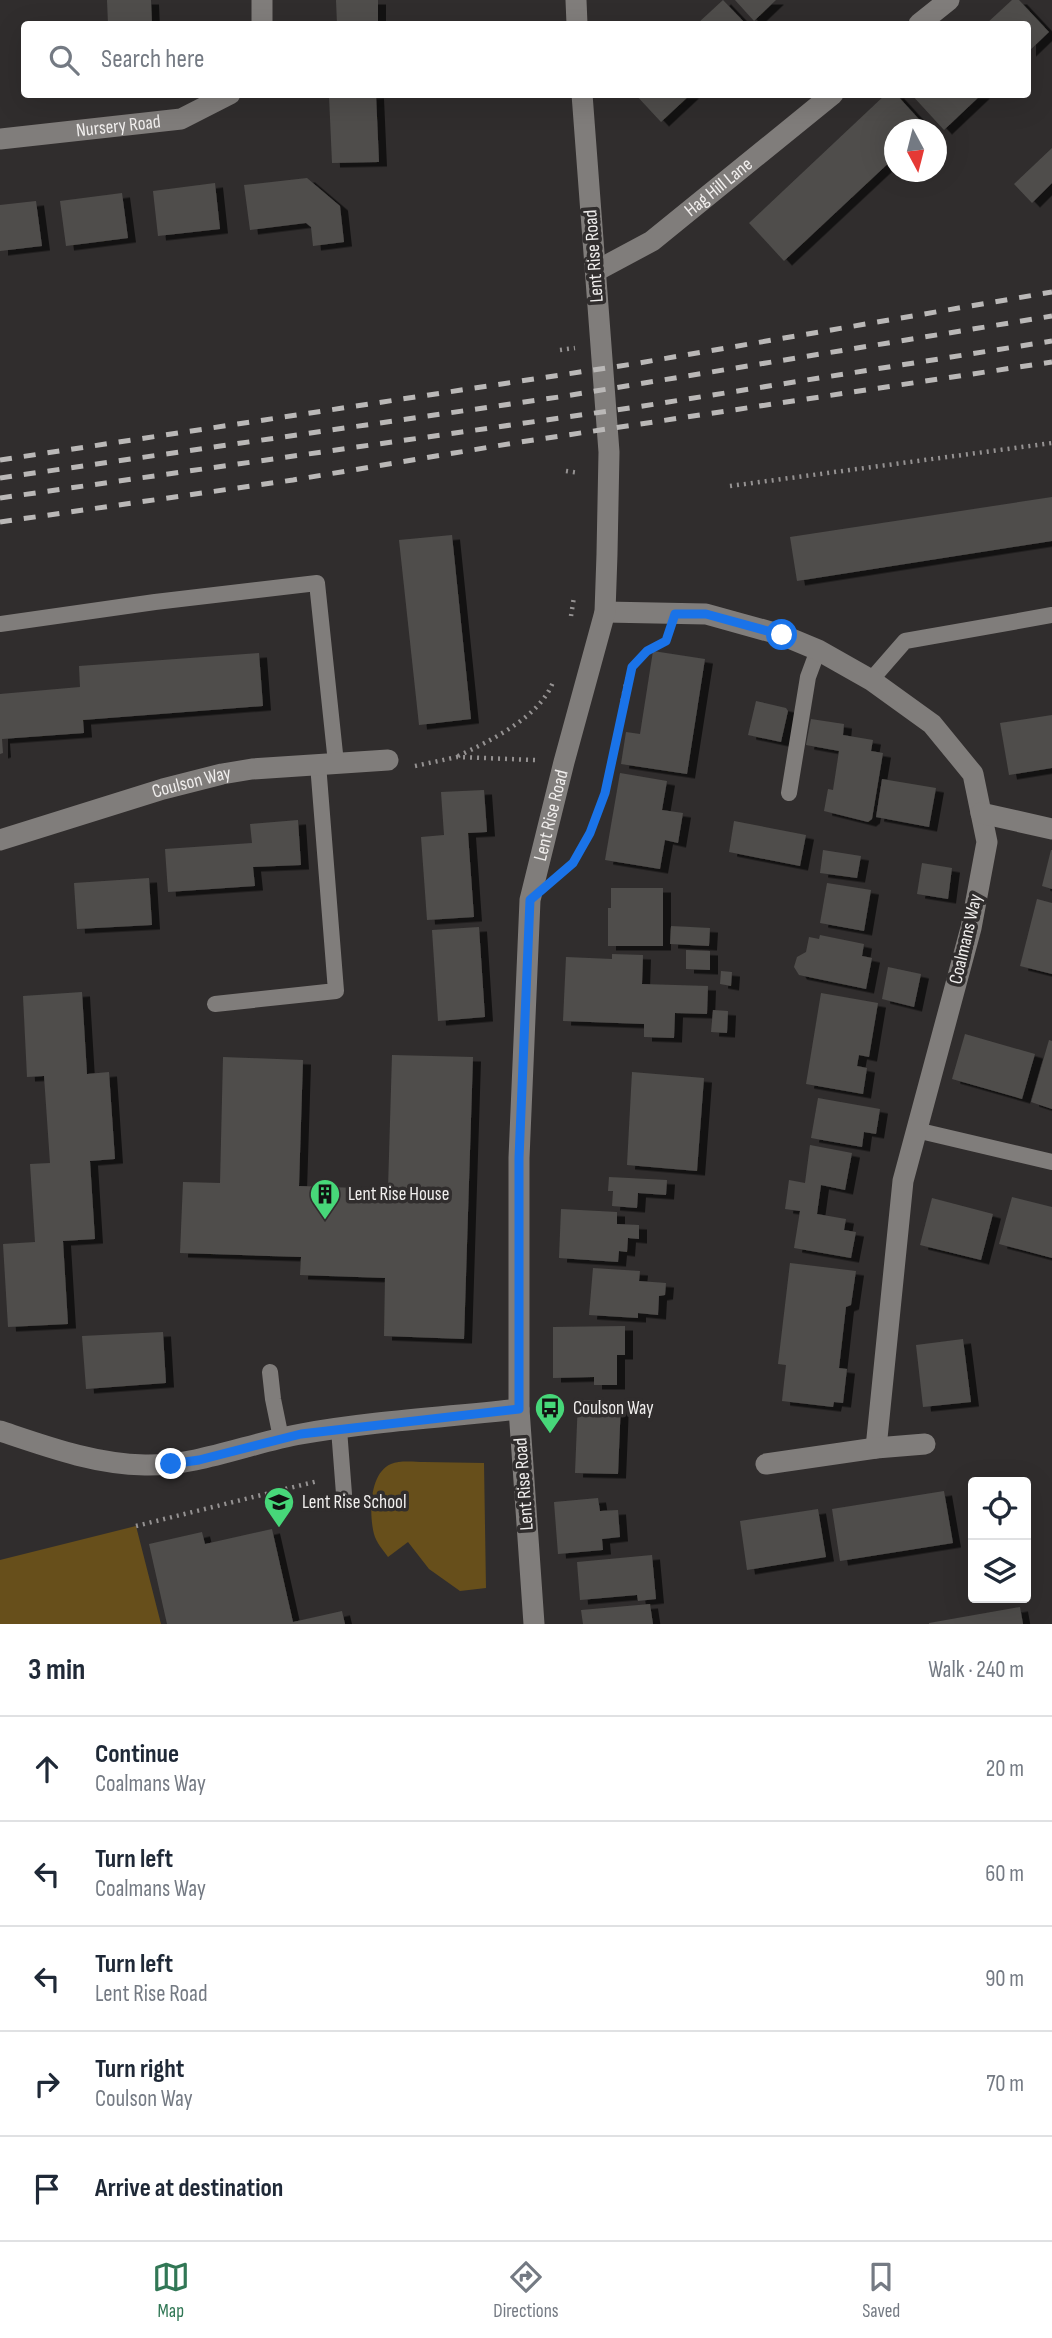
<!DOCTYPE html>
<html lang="en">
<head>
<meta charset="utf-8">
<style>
	body { margin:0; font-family:"Sofia Sans Condensed",sans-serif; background:#f2f2f3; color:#1f2937 }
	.controls { position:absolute; right:21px; bottom:21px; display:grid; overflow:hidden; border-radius:7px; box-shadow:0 7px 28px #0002 }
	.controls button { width:63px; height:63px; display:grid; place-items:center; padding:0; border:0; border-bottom:2px solid #e0e1e3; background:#fff; color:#1f2937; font:35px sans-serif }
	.compass { position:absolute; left:884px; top:119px; width:63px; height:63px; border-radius:50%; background:#fff; box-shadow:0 7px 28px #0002; rotate:173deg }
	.stop { position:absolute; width:21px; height:21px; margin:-16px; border:5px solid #1a73e8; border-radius:50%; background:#fff }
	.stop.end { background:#1a73e8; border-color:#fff; box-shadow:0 2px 7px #0008 }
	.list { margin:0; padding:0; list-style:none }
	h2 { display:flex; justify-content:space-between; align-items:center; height:91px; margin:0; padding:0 28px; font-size:30px }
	h2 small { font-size:23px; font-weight:400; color:#747a83 }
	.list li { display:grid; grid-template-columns:46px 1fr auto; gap:21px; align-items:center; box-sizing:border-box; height:105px; padding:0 28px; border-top:2px solid #e0e1e3 }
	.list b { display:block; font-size:26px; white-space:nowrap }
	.list p { margin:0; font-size:23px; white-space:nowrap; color:#747a83 }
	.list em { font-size:23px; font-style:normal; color:#747a83 }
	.icon { flex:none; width:38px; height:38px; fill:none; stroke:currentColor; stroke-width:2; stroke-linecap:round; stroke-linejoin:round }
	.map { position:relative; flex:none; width:1052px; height:1624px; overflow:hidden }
	.search { position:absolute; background:#fff; box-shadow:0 7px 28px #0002; left:21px; right:21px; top:21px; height:77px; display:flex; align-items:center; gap:18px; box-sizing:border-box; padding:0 24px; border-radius:7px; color:#747a83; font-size:26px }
	.sheet { height:616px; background:#fff }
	nav { display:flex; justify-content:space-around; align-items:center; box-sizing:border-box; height:98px; border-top:2px solid #e0e1e3; background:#fff; font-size:19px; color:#747a83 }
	nav a { display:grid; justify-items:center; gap:4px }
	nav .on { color:#317755 }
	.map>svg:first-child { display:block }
	.green { fill:#674f1b }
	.building { fill:#4f4d4b; filter:url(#shadow) }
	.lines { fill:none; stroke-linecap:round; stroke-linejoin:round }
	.path { stroke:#959292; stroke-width:4.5; stroke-dasharray:2 5; stroke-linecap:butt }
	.lane { stroke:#807d7b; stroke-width:16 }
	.street { stroke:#807d7b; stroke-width:21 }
	.secondary { stroke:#807d7b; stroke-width:21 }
	.rail { stroke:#bab8b7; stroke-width:5; stroke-dasharray:12 12; stroke-linecap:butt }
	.route { stroke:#1a73e8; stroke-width:9 }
	.labels { text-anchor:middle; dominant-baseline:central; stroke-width:7; stroke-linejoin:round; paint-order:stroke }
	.street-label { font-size:19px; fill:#f0eeed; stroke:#302d2d }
	.poi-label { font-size:19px; fill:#f0eeed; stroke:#302d2d; text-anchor:start }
</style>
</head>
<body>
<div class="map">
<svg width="1052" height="1624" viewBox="0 0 1052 1624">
	<defs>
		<filter id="shadow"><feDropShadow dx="8" dy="4.5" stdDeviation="0" flood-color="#0009"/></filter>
	</defs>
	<rect width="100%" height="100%" fill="#302d2d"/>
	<path class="green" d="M 424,1462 L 484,1463 L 486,1588 L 460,1591 L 429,1569 L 408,1542 L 388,1557 C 383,1550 376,1542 374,1534 C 369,1515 369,1473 391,1464 C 400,1460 415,1462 424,1462 Z
		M 136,1526 L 161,1624 L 0,1624 L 0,1560 Z"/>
	<path class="building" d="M 107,0 L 151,0 L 152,24 L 108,24 Z
		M 336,0 L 378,0 L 378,23 L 337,24 Z
		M 723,0 L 746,24 L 697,24 Z
		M 735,0 L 776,0 L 754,21 Z
		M 1012,0 L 1019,0 L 1049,32 L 1028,52 L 1028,24 L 986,24 Z
		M 376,94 L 379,162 L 332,163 L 329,96 Z
		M 635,94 L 691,94 L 661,122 Z
		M 886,94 L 896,94 L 927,128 L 894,130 L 894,158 L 784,261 L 749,223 Z
		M 911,94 L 982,94 L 944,130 Z
		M 1052,148 L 1052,183 L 1032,203 L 1014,184 Z
		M 307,178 L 340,206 L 344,242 L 313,246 L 311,227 L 306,223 L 250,230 L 244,185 Z
		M 215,183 L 220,229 L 158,236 L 153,191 Z
		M 122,193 L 128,238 L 66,246 L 60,201 Z
		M 36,201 L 42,246 L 0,251 L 0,205 Z
		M 1052,497 L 1052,541 L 797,581 L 790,537 Z
		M 452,535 L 471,719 L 419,725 L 399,540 Z
		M 653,651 L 705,659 L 687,774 L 621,764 L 626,732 L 640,734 Z
		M 259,653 L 263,706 L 83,720 L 84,733 L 2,739 L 3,753 L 0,754 L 0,694 L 80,687 L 79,666 Z
		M 756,701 L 786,708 L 788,711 L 781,742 L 748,735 Z
		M 1052,715 L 1052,768 L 1009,775 L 1000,723 Z
		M 811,719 L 844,724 L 843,735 L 873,740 L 871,751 L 883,753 L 872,819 L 868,822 L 824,811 L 828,789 L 833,790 L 839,751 L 806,745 Z
		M 620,773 L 667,781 L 662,810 L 683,813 L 678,843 L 665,840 L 660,869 L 605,860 Z
		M 882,779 L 936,788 L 929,827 L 876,817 Z
		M 484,790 L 487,832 L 468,833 L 474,917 L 427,920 L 421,837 L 444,835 L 441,792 Z
		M 298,820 L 301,865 L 253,867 L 255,886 L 168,892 L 165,849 L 252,843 L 250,824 Z
		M 734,821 L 806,835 L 800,866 L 729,852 Z
		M 823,850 L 861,856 L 857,878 L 820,873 Z
		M 1051,850 L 1052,850 L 1052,889 L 1042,886 Z
		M 922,863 L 952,868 L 948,899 L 917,894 Z
		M 149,878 L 152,925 L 77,929 L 74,883 Z
		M 827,883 L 871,890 L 864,931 L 820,923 Z
		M 611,888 L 663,888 L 663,946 L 608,946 L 608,908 L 611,908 Z
		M 1037,899 L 1052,903 L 1052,974 L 1020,966 Z
		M 671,926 L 710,928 L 709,946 L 670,944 Z
		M 479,927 L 485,1017 L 438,1021 L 432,930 Z
		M 820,935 L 864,944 L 862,956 L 872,958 L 866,989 L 799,975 L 794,967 L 797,957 L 806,952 L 809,937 L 819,939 Z
		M 686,950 L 710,951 L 710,970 L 686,969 Z
		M 612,954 L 643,955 L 642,984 L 708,986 L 707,1014 L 675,1013 L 674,1038 L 644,1037 L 644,1024 L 563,1021 L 566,957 L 612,959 Z
		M 888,967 L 921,974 L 914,1007 L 882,999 Z
		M 721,971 L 732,972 L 731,986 L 720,984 Z
		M 82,992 L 87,1074 L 109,1072 L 115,1159 L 90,1161 L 95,1239 L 63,1241 L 68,1324 L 8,1327 L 3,1244 L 35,1242 L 30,1164 L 50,1163 L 44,1076 L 27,1077 L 23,996 Z
		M 821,993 L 878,1003 L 869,1057 L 859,1055 L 857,1066 L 867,1068 L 863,1094 L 806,1084 Z
		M 713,1010 L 728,1011 L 727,1033 L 711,1032 Z
		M 965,1034 L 1035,1054 L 1022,1099 L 952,1079 Z
		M 1049,1040 L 1052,1041 L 1052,1109 L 1031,1102 Z
		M 392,1055 L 473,1057 L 464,1339 L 384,1336 L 385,1278 L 300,1275 L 301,1257 L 180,1253 L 183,1182 L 220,1183 L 223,1057 L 303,1060 L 299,1186 L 388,1189 Z
		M 632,1072 L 704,1078 L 697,1171 L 627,1165 Z
		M 818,1098 L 880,1109 L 876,1134 L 864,1132 L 862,1147 L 811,1138 Z
		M 810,1145 L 852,1153 L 845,1190 L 821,1185 L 817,1214 L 846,1219 L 844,1230 L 856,1232 L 851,1258 L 794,1248 L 800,1211 L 785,1209 L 787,1195 L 789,1180 L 805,1183 Z
		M 609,1177 L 667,1180 L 666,1195 L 638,1193 L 637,1208 L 612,1206 L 613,1191 L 608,1191 Z
		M 1012,1197 L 1052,1207 L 1052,1258 L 999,1244 Z
		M 932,1198 L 993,1214 L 981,1260 L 920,1245 Z
		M 561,1209 L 617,1212 L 617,1224 L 639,1225 L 639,1239 L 628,1238 L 627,1252 L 619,1251 L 618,1262 L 559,1258 Z
		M 790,1263 L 856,1271 L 851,1305 L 846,1307 L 839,1368 L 847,1369 L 843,1403 L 834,1402 L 833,1407 L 782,1401 L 786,1365 L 778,1364 Z
		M 593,1268 L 640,1271 L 639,1281 L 666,1283 L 665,1295 L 659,1296 L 658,1315 L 638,1313 L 638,1318 L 589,1315 Z
		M 625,1326 L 625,1355 L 617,1355 L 617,1385 L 594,1385 L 594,1377 L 553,1378 L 553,1327 Z
		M 163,1332 L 166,1383 L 86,1389 L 82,1336 Z
		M 963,1339 L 971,1402 L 923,1407 L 916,1345 Z
		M 578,1400 L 621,1402 L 618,1474 L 575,1473 Z
		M 944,1491 L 953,1543 L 840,1561 L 832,1509 Z
		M 598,1498 L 600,1511 L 618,1510 L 620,1537 L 602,1539 L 603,1550 L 558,1554 L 554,1502 Z
		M 818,1509 L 826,1557 L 747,1570 L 740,1521 Z
		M 272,1529 L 293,1622 L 342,1611 L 345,1624 L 167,1624 L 149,1544 L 202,1532 L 205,1544 Z
		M 652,1555 L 656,1599 L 638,1601 L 637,1595 L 580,1600 L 577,1562 Z
		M 650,1604 L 653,1624 L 583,1624 L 581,1610 Z
		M 1020,1607 L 1023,1624 L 929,1624 L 929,1623 Z"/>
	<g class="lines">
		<path class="path" d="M 560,350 L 575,348
			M 566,471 L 579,473
			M 730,486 L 1052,443
			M 571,616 L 574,597
			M 458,756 C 490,741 540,717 553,682
			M 415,766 L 457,757 L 535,760
			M 570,865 C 606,825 611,762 621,712 C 623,698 626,676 634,665 C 641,654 652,648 664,642
			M 136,1526 L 318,1481"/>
		<path class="lane" d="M 0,624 L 155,602 L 317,583 L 336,763
			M 871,680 L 905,641 L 1052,615
			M 789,793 L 808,677 L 818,650
			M 215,1004 L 336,991 L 318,764
			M 916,1130 L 1052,1162
			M 270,1372 L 273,1399 L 281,1438
			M 339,1429 L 344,1494"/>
		<g class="street">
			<path d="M 262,0 L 262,24"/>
			<path d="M 919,24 L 949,0"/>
			<path id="s1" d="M 0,139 L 181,119 L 230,94"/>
			<path id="s2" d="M 596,271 L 652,241 L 833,94"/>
			<path d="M 605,612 L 706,614 L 782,635 L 818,650 L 871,680 L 932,724 L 973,774 L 987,842 L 971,928 L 903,1181 L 876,1448"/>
			<path d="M 981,813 L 1052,829"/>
			<path id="s3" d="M 0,840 L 163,789 L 222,774 L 252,769 L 388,760"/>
			<path d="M 0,1431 C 48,1447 94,1464 145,1465 C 199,1466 249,1443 301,1434 C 373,1421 447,1417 519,1409"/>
			<path d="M 766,1464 L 876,1448 L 925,1444"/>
		</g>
		<g class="secondary">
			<path d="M 576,0 L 577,24"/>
			<path id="s4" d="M 534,1624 L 519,1409 L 519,1158 L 530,900 L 564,762 L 605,612 L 607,554 L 609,452 L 582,94"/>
		</g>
		<path class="rail" d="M 0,460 L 633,364 L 1052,292
			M 0,478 L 559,397 L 1052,316
			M 0,498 L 637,407 L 1052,341
			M 0,522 L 293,480 L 514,443 L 1052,362"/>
	</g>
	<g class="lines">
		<path class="route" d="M 171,1464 L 199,1460 L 301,1434 L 519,1409 L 519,1158 L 530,900 L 573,863 L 590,833 L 605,793 L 632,667 L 647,651 L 666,641 L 675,614 L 706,614 L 782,635"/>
	</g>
	<defs>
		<g id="building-pin" transform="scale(1.575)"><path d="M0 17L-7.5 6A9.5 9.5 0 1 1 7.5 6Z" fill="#47d779" stroke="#302d2d"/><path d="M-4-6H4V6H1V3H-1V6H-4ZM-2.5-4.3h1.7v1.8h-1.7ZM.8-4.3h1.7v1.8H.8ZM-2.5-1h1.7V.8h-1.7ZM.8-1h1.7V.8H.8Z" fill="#111"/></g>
		<g id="bus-pin" transform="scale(1.575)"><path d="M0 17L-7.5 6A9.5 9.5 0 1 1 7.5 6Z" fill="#47d779" stroke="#302d2d"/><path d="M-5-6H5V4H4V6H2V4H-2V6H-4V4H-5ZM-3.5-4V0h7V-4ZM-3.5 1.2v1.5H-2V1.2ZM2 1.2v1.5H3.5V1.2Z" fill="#111"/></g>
		<g id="school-pin" transform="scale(1.575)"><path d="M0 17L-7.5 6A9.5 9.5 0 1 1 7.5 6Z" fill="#47d779" stroke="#302d2d"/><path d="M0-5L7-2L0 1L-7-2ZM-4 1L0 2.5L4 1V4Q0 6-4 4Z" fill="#111"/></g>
	</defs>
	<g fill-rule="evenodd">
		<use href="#building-pin" x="325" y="1194"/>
		<use href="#bus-pin" x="550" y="1408"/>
		<use href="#school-pin" x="279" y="1502"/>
	</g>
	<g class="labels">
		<g class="street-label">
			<text stroke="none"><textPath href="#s1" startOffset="119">Nursery Road</textPath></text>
			<text stroke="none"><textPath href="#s2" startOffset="149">Hag Hill Lane</textPath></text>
			<text transform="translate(594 256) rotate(-94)">Lent Rise Road</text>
			<text stroke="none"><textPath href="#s3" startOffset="200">Coulson Way</textPath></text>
			<text stroke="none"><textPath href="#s4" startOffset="812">Lent Rise Road</textPath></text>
			<text transform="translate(966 939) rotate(-77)">Coalmans Way</text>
			<text transform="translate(524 1484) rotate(-94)">Lent Rise Road</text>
		</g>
		<g class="poi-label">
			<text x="348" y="1194">Lent Rise House</text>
			<text x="573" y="1408">Coulson Way</text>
			<text x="302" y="1502">Lent Rise School</text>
		</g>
	</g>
</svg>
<div class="controls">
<button><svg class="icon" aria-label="locate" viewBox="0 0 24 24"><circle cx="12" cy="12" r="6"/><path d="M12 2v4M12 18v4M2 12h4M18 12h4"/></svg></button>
<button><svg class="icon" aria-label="layers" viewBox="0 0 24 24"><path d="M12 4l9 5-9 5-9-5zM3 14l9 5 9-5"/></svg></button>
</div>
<svg class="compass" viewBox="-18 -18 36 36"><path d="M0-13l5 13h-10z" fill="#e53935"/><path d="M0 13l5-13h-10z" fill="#747a83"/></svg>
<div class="stop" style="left:782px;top:635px"></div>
<div class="stop end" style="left:171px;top:1464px"></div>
<div class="search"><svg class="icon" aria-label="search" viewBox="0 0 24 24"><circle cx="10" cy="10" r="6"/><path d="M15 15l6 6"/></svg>Search here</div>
</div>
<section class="sheet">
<h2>3 min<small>Walk · 240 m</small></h2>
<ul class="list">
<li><svg class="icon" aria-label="ahead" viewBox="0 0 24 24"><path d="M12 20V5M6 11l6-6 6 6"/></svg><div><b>Continue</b><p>Coalmans Way</p></div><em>20 m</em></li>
<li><svg class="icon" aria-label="left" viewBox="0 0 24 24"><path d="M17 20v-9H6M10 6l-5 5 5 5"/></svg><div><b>Turn left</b><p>Coalmans Way</p></div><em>60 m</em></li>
<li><svg class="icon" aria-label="left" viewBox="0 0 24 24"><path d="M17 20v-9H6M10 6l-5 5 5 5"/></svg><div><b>Turn left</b><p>Lent Rise Road</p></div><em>90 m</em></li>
<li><svg class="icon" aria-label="right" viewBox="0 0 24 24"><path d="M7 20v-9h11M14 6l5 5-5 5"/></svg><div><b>Turn right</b><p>Coulson Way</p></div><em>70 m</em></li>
<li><svg class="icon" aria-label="arrive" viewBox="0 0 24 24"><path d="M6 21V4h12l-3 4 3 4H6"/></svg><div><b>Arrive at destination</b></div></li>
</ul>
</section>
<nav>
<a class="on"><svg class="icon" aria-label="map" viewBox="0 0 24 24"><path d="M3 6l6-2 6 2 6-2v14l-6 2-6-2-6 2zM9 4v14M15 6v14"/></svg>Map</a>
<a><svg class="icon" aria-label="directions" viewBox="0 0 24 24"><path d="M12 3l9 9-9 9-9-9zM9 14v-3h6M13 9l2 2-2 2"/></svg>Directions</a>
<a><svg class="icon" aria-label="saved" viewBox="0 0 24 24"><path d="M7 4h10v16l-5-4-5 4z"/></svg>Saved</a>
</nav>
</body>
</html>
